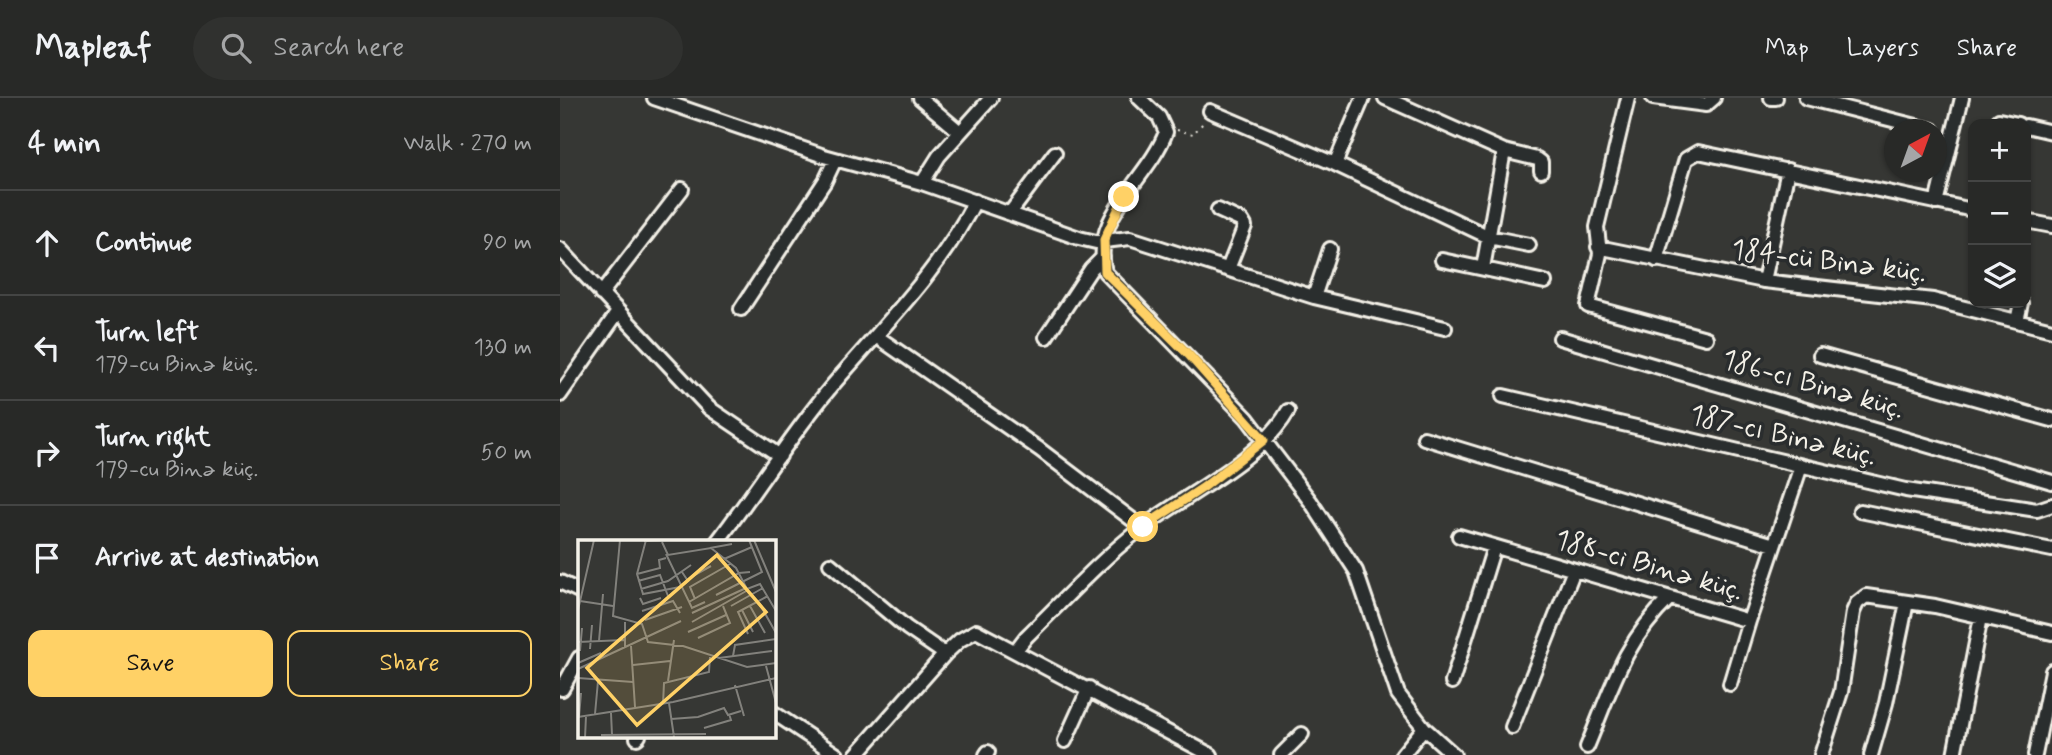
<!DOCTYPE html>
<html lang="en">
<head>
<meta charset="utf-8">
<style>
	body { margin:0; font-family:Mynerve,sans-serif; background:#30312f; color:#f1f3f6 }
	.controls { position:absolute; right:21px; top:21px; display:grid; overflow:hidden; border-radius:14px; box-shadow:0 2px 5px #0004 }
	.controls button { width:63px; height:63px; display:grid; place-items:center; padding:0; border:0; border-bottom:2px solid #444544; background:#282927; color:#f1f3f6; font:35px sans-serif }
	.compass { position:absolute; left:1324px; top:21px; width:63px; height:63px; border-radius:50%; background:#282927; box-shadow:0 2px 5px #0004; rotate:41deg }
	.stop { position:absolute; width:21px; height:21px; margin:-16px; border:5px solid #ffd166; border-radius:50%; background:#fff }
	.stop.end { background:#ffd166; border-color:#fff; box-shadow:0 2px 7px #0008 }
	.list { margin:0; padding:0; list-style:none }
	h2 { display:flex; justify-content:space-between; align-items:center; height:91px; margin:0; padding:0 28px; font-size:30px }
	h2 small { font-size:23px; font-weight:400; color:#a5a6a7 }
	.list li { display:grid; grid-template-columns:46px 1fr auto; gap:21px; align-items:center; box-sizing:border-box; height:105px; padding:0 28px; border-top:2px solid #444544 }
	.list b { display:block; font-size:26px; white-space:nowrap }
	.list p { margin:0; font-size:23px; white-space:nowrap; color:#a5a6a7 }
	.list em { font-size:23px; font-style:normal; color:#a5a6a7 }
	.actions { display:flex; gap:14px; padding:21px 28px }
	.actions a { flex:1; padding:16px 0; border:2px solid #ffd166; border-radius:14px; text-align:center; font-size:24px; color:#ffd166 }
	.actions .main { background:#ffd166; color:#111 }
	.icon { flex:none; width:38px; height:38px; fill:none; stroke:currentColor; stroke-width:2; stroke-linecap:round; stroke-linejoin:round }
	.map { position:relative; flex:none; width:1492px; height:657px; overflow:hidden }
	header { display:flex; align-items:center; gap:42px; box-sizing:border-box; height:98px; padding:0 35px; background:#282927; border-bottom:2px solid #444544 }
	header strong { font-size:33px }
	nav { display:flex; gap:38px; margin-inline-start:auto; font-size:24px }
	.search { width:490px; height:63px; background:#30312f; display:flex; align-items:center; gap:18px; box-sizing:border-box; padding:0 24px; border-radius:38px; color:#a5a6a7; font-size:26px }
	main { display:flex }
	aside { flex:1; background:#282927 }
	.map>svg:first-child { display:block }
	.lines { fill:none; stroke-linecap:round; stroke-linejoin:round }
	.minor-casing { stroke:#f4f1e8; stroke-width:18 }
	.path { stroke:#f4f1e8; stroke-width:2; stroke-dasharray:2 5; stroke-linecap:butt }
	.minor { stroke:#2a2d2e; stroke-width:12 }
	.route { stroke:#ffd166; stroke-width:9 }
	.labels { text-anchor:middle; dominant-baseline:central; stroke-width:7; stroke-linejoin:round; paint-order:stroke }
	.street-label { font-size:28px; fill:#f4f1e8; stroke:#2a2d2e }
	.inset-road { fill:none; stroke:#82817c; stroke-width:2 }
	.view { fill:#ffd166; fill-opacity:0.15; stroke:#ffd166; stroke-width:3.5 }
	.inset-edge { fill:none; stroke:#f4f1e8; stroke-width:3.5 }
</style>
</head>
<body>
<header>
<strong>Mapleaf</strong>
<div class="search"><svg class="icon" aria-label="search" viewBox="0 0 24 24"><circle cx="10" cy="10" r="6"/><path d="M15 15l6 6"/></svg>Search here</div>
<nav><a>Map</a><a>Layers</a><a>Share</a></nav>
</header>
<main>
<aside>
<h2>4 min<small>Walk · 270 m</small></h2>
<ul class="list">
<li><svg class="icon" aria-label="ahead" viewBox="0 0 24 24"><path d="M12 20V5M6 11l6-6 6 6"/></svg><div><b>Continue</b></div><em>90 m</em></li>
<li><svg class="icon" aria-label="left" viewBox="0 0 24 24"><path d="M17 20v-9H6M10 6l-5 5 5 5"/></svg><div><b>Turn left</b><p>179-cu Binə küç.</p></div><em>130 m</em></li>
<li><svg class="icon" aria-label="right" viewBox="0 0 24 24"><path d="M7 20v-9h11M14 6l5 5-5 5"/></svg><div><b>Turn right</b><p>179-cu Binə küç.</p></div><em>50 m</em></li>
<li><svg class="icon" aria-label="arrive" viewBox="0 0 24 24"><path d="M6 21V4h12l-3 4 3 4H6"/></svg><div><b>Arrive at destination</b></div></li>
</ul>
<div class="actions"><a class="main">Save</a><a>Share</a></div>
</aside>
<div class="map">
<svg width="1492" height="657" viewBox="0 0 1492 657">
	<rect width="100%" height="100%" fill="#363734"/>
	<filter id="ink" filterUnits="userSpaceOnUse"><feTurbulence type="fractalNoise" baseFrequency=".0143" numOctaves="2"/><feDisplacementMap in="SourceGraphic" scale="14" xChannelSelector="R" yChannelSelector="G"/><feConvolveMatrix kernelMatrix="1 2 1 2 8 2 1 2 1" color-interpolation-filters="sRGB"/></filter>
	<g filter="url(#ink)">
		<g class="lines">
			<g class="minor-casing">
				<path id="minor" d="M 94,0 L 264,58 L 362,85 L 519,140 L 536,144 L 570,140 L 754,199 L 885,230
					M 360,0 L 400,34
					M 579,0 L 599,19 L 606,34 C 588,82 530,117 545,174 L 687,320 L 751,404 L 796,473 L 838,596 L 864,630 L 894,657
					M 825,0 L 944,53 L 923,170
					M 1068,0 L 1037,129 L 1040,156 L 1028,208 L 1146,240
					M 1093,0 L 1146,7 L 1154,0
					M 1211,0 L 1216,0
					M 1246,0 L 1372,32
					M 650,13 L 775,66 L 929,139 L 969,147
					M 1439,22 L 1458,26
					M 1466,28 L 1492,34
					M 944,53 L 977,61 L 981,64 L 981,73
					M 775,66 L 803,0
					M 362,85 L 379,58 L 431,0
					M 1376,105 L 1402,0
					M 658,112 L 682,123 L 685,128 L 668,171
					M 450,115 L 495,55
					M 1466,123 L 1492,128
					M 1038,149 L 1204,183 L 1373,202 L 1492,232
					M 0,151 L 149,310 L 220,358
					M 882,162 L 985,184
					M 1096,162 L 1126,61 L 1138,54 L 1413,112
					M 1204,183 L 1228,72
					M 41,196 L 122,91
					M 754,199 L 770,151
					M 181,211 L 265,83 L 275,62
					M 1457,223 L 1461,205
					M 316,238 L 479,351 L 582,429
					M 486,239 L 531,171 L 543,159
					M 1000,240 L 1492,384
					M 1260,257 L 1492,322
					M 0,297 L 58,214
					M 943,298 L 1346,392 L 1477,412 L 1492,407
					M 864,340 L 1214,447
					M 1300,413 L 1492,452
					M 899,438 L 1189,523 L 1241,368
					M 157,444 C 196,393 230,338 271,289 C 322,229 379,174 415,103
					M 270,466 L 347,530 L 385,556
					M 0,484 L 19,493
					M 456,552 L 466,539 C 503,503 538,464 579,432 C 623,398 701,362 728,313
					M 892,584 L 934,449
					M 1170,586 L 1189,523
					M 2,591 L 19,560
					M 214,615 L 277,657
					M 952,629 L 1014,472
					M 77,640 L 79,638
					M 505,643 L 529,590
					M 1027,649 C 1051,592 1063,545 1109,501
					M 296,657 L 385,556 L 400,542 L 416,533 L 651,657
					M 426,657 L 428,654
					M 721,657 L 742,636
					M 842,657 L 864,630
					M 1261,657 L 1281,594 L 1293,514 L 1297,505 L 1306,498 L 1375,508 L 1492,535
					M 1311,657 L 1326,605 L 1347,504
					M 1394,657 L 1421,519
					M 1475,657 L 1492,573"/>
			</g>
			<path class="path" d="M 617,32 L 633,36 L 644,24"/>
			<use href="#minor" class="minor"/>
		</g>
	</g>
	<g class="lines" filter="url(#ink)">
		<path class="route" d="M 564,99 L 544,142 L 545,174 L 629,257 L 704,342 L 644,389 L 583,429"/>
	</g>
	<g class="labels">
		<g class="street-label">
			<text transform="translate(1269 164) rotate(7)">184-cü Binə küç.</text>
			<text transform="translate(1253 287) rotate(16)">186-cı Binə küç.</text>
			<text transform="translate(1223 338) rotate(13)">187-cı Binə küç.</text>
			<text transform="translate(1089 468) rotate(16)">188-ci Binə küç.</text>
		</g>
	</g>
	<g transform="translate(18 442)">
		<rect width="198" height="198" fill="#363734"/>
		<path class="inset-road" d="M 42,0 L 35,76 L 64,84 L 70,102 L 105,106 L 169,127 L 198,123M 68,0 L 59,34 L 65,54 L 102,47 L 110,41 L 104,32M 176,0 L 198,52M 66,1 L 89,0M 84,2 L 90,15 L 133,8 L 158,28 L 169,49 L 182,44 L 198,71M 132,8 L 154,4M 88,14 L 114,68 L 127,62M 146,19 L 174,7M 59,34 L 82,28 L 81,20 L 88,18M 113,37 L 133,26M 60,41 L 82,35 L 90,56M 63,49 L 90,41 L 113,25M 138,55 L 184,32 L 171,0M 62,58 L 65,64 L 83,58M 117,59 L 112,47 L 152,24M 2,61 L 35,66M 180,61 L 198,93M 111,62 L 161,33 L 172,32M 153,66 L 185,48M 172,66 L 187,93M 0,70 L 16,0M 164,70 L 175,92M 64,71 L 95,61 L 102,73M 114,73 L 168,48M 67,80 L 104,67M 47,82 L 47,108M 114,82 L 170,50M 110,92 L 148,75M 170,94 L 160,72 L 190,56M 120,98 L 152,83 L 145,66M 21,101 L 25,54M 0,102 L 46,100M 53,106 L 57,167M 12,109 L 14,85M 2,111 L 4,88M 155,116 L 157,105 L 198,99M 141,118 L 194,111M 0,123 L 23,113M 55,125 L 92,121M 188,126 L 198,163M 0,129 L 103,81M 0,138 L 55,142M 90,141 L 96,100M 157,145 L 166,176M 91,163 L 96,197M 85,164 L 86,143 L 131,132 L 132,117M 33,173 L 34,195M 17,174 L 20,141M 0,177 L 95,162 L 198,138M 1,177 L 3,153M 93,179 L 120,177 L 146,168 L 150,175 L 163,171M 126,188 L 153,180 L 151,174M 23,195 L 128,194M 7,198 L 8,176"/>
		<path class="view" d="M 139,15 L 188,72 L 59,185 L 9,128 Z"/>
		<rect width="198" height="198" class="inset-edge"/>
	</g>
</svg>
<div class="controls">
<button>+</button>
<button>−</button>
<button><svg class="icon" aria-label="layers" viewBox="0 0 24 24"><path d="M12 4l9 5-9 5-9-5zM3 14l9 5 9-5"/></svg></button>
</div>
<svg class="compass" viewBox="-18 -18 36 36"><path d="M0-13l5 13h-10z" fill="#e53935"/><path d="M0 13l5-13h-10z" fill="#a5a6a7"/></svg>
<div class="stop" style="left:583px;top:429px"></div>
<div class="stop end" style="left:564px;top:99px"></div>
</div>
</main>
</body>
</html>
